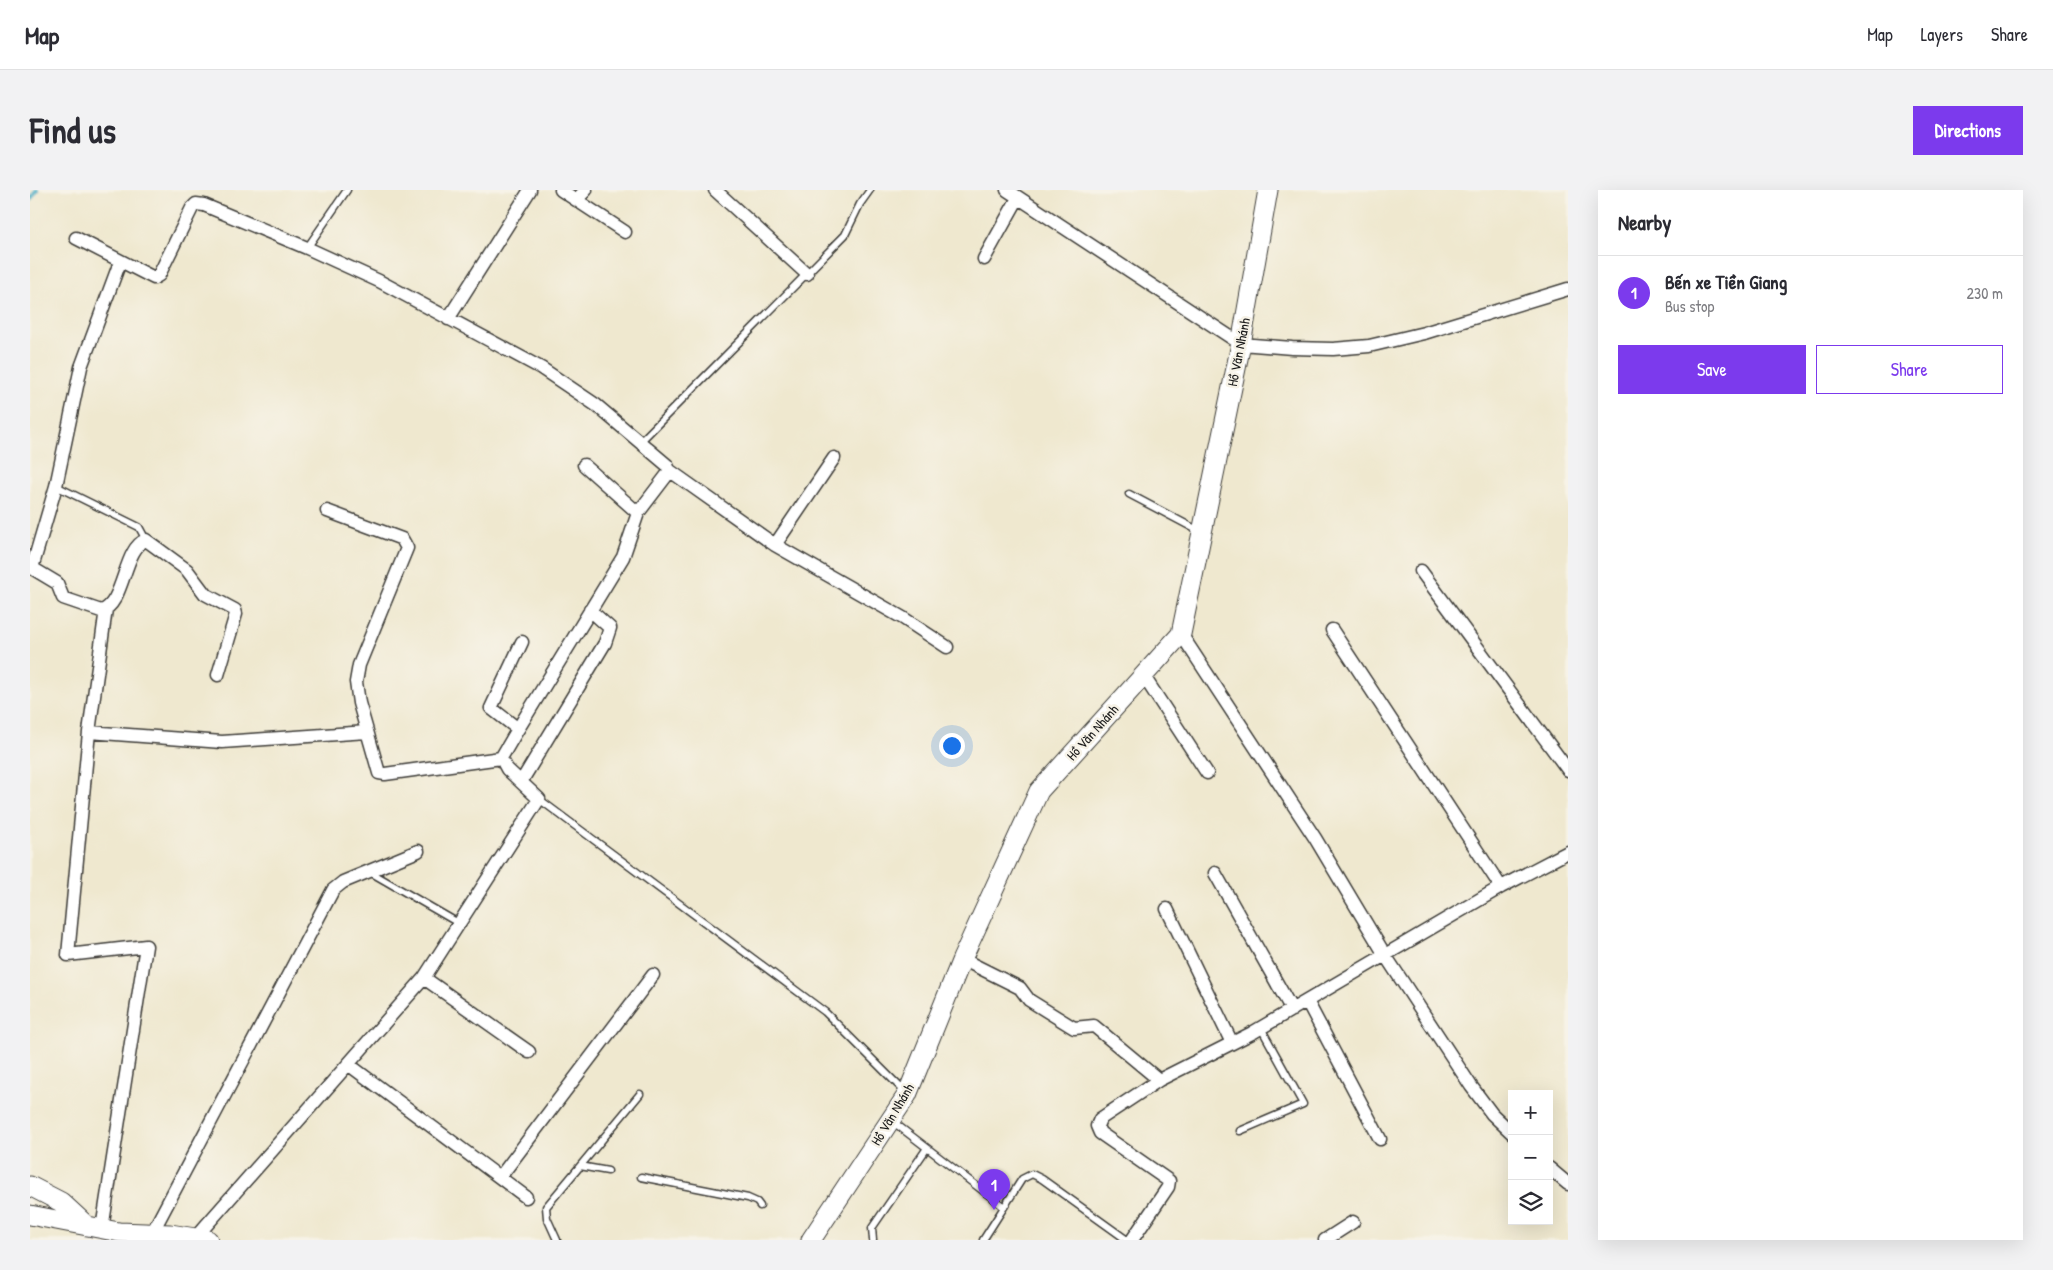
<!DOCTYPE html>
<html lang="en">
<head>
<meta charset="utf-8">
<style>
	body { margin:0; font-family:"Patrick Hand",sans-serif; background:#f2f2f3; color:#2b2b33 }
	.controls { position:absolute; right:15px; bottom:15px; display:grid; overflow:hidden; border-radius:0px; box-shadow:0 5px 20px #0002 }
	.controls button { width:45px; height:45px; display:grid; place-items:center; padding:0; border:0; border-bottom:1px solid #e1e1e2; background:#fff; color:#2b2b33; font:25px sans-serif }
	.you { position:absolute; left:921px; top:555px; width:18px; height:18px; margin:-12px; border:4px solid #fff; border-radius:50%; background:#1a73e8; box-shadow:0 0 0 8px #1a73e833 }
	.badge { display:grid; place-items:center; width:32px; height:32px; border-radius:50%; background:#7c3aed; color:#fff; font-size:16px; font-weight:700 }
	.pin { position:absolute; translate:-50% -41px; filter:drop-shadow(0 1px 2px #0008) }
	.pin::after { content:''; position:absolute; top:26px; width:18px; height:15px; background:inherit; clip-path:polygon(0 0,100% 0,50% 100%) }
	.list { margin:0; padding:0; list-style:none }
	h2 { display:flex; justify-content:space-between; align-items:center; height:65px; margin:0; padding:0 20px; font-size:21px }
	h2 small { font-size:16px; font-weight:400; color:#7c7c81 }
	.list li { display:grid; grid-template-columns:32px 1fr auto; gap:15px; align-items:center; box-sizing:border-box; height:75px; padding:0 20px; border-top:1px solid #e1e1e2 }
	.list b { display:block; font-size:19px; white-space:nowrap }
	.list p { margin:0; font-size:16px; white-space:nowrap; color:#7c7c81 }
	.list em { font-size:16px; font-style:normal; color:#7c7c81 }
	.actions { display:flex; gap:10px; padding:15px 20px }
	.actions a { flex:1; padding:11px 0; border:1px solid #7c3aed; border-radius:0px; text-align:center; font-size:18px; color:#7c3aed }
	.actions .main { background:#7c3aed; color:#fff }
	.icon { flex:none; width:28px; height:28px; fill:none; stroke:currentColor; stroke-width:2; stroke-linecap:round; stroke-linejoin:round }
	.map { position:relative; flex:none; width:1538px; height:1050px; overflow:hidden; border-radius:0px }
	header { display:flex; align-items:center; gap:30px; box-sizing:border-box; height:70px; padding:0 25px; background:#fff; border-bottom:1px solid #e1e1e2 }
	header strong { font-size:24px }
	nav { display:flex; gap:28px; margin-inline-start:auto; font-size:18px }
	.intro { display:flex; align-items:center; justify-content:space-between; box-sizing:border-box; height:120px; padding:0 30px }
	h1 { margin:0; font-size:35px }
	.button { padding:12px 22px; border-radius:0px; background:#7c3aed; color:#fff; font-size:18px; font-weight:700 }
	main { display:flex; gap:30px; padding:0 30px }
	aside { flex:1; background:#fff; border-radius:0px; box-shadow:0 5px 20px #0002 }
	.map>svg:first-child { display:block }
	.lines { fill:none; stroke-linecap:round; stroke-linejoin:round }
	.stream { stroke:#42a9c2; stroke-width:4.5 }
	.lane-casing { stroke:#3c3b37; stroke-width:9 }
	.street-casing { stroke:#3c3b37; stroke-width:15 }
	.secondary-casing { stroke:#3c3b37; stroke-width:21 }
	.lane { stroke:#fff; stroke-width:6 }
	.street { stroke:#fff; stroke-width:12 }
	.secondary { stroke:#fff; stroke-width:19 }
	.labels { text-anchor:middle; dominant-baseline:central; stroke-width:5; stroke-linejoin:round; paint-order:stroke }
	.street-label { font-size:14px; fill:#1c1c1c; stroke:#f7f3e8 }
</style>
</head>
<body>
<header>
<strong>Map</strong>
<nav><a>Map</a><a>Layers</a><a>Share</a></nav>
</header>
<div class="intro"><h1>Find us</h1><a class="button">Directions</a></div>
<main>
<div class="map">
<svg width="1538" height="1050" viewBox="0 0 1538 1050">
	<rect width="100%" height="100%" fill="#f7f3e8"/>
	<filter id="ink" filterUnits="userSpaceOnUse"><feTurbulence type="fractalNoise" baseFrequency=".02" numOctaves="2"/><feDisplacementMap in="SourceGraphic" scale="10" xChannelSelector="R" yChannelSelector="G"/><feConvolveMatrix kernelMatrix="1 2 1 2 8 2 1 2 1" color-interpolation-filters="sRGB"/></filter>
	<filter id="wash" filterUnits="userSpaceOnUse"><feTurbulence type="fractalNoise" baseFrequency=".0096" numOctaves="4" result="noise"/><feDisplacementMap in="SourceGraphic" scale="20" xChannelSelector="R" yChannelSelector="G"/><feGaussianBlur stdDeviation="1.12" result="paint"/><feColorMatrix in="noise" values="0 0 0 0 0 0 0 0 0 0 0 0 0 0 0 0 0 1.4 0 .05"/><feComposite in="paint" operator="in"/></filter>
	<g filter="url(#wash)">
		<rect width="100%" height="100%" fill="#efe8cf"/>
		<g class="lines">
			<path class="stream" d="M 0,10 L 7,0"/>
		</g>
	</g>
	<g filter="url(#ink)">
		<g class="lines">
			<g class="lane-casing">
				<path id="lane" d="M 277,58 L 317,0
					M 611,251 L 815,45 L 830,14 L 840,0
					M 26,296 L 109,337 L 116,350
					M 1099,304 L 1171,342
					M 509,609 L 795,822 L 875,902
					M 340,682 L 430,734
					M 862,931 L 974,1017
					M 1210,941 L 1273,914 L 1231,838
					M 550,976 L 578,981
					M 611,987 L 718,1008 L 727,1012 L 730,1016
					M 527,1050 L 517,1028 L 516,1017 L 610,904
					M 843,1050 L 842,1038 L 897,958
					M 953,1050 L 992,989 L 1002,984 L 1012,989 L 1097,1050"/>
			</g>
			<g class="street-casing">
				<path id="street" d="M 531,0 L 595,42
					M 685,0 L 777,84
					M 977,0 L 1211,154 L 1262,158 L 1303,159 L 1339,156 L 1394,143 L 1538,99
					M 546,10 L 556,0
					M 46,48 L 124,88 L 129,85 L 162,18 L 166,14 L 174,15 L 277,58 L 349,91 L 511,178 L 566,215 L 637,275 L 639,280 L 637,285 L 608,323 L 593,367 L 488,539
					M 954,69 L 988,8
					M 90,72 L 51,177 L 26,296 L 2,378 L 27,393 L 33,408 L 71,421 C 95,414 93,358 116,350 L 157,380 L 175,404 L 205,420 L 206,424 L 188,485
					M 418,129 L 500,0
					M 554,275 L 608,323
					M 639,280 L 745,355 L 804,268
					M 297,321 L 372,349 L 377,358 L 329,475 L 326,492 L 329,513 L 349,583 L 355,584 L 471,568
					M 745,355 L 873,428 L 917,457
					M 1391,381 L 1538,580
					M 1302,440 L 1471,697
					M 1151,444 L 1285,648 L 1355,765 L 1441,896 L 1462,924 L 1482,943
					M 1113,485 L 1177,583
					M 59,542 L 192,552 L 337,542
					M 491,592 L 575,453 L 580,438 L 560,420
					M 1185,683 L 1262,820
					M 1137,719 L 1202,853
					M 932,769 L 990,798 L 999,810 L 1044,838 L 1064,836 L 1129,890
					M 394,788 L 499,862
					M 1277,811 L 1350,949
					M 318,874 L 496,1007
					M 1519,978 L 1538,994
					M 470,987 L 623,785
					M 72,1039 L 116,756 L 38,765 L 59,542 L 76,419
					M 122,1043 L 303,700 L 313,692 L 388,661
					M 165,1048 L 394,788 L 509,609 L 477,579 L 471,568 L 488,539 L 461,518 L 492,452
					M 1102,1050 L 1138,997 L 1139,991 L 1070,943 L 1067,936 L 1070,929 L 1129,890 L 1222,843 L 1471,697 L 1538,662
					M 1295,1050 L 1323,1032"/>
			</g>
			<g class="secondary-casing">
				<path id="secondary" d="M 0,996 L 31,1012 L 57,1036
					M 0,1025 L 89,1042 L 140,1044 L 178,1050
					M 781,1050 L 877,905 L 932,769 L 1009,601 L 1151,444 L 1211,154 L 1238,0"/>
			</g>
			<use href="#lane" class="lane"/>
			<use href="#street" class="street"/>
			<use href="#secondary" class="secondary"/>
		</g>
	</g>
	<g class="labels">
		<g class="street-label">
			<text transform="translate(1208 162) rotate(-79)">Hồ Văn Nhánh</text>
			<text transform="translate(1062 542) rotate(-48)">Hồ Văn Nhánh</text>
			<text transform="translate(862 924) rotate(-59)">Hồ Văn Nhánh</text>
		</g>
	</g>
</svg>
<div class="controls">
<button>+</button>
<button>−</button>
<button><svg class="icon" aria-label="layers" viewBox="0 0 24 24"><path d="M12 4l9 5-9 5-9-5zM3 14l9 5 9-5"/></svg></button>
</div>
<div class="you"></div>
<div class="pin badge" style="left:964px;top:1020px">1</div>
</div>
<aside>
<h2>Nearby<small></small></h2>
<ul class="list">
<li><span class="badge">1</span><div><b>Bến xe Tiền Giang</b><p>Bus stop</p></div><em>230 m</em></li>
</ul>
<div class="actions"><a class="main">Save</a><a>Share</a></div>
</aside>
</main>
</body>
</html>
